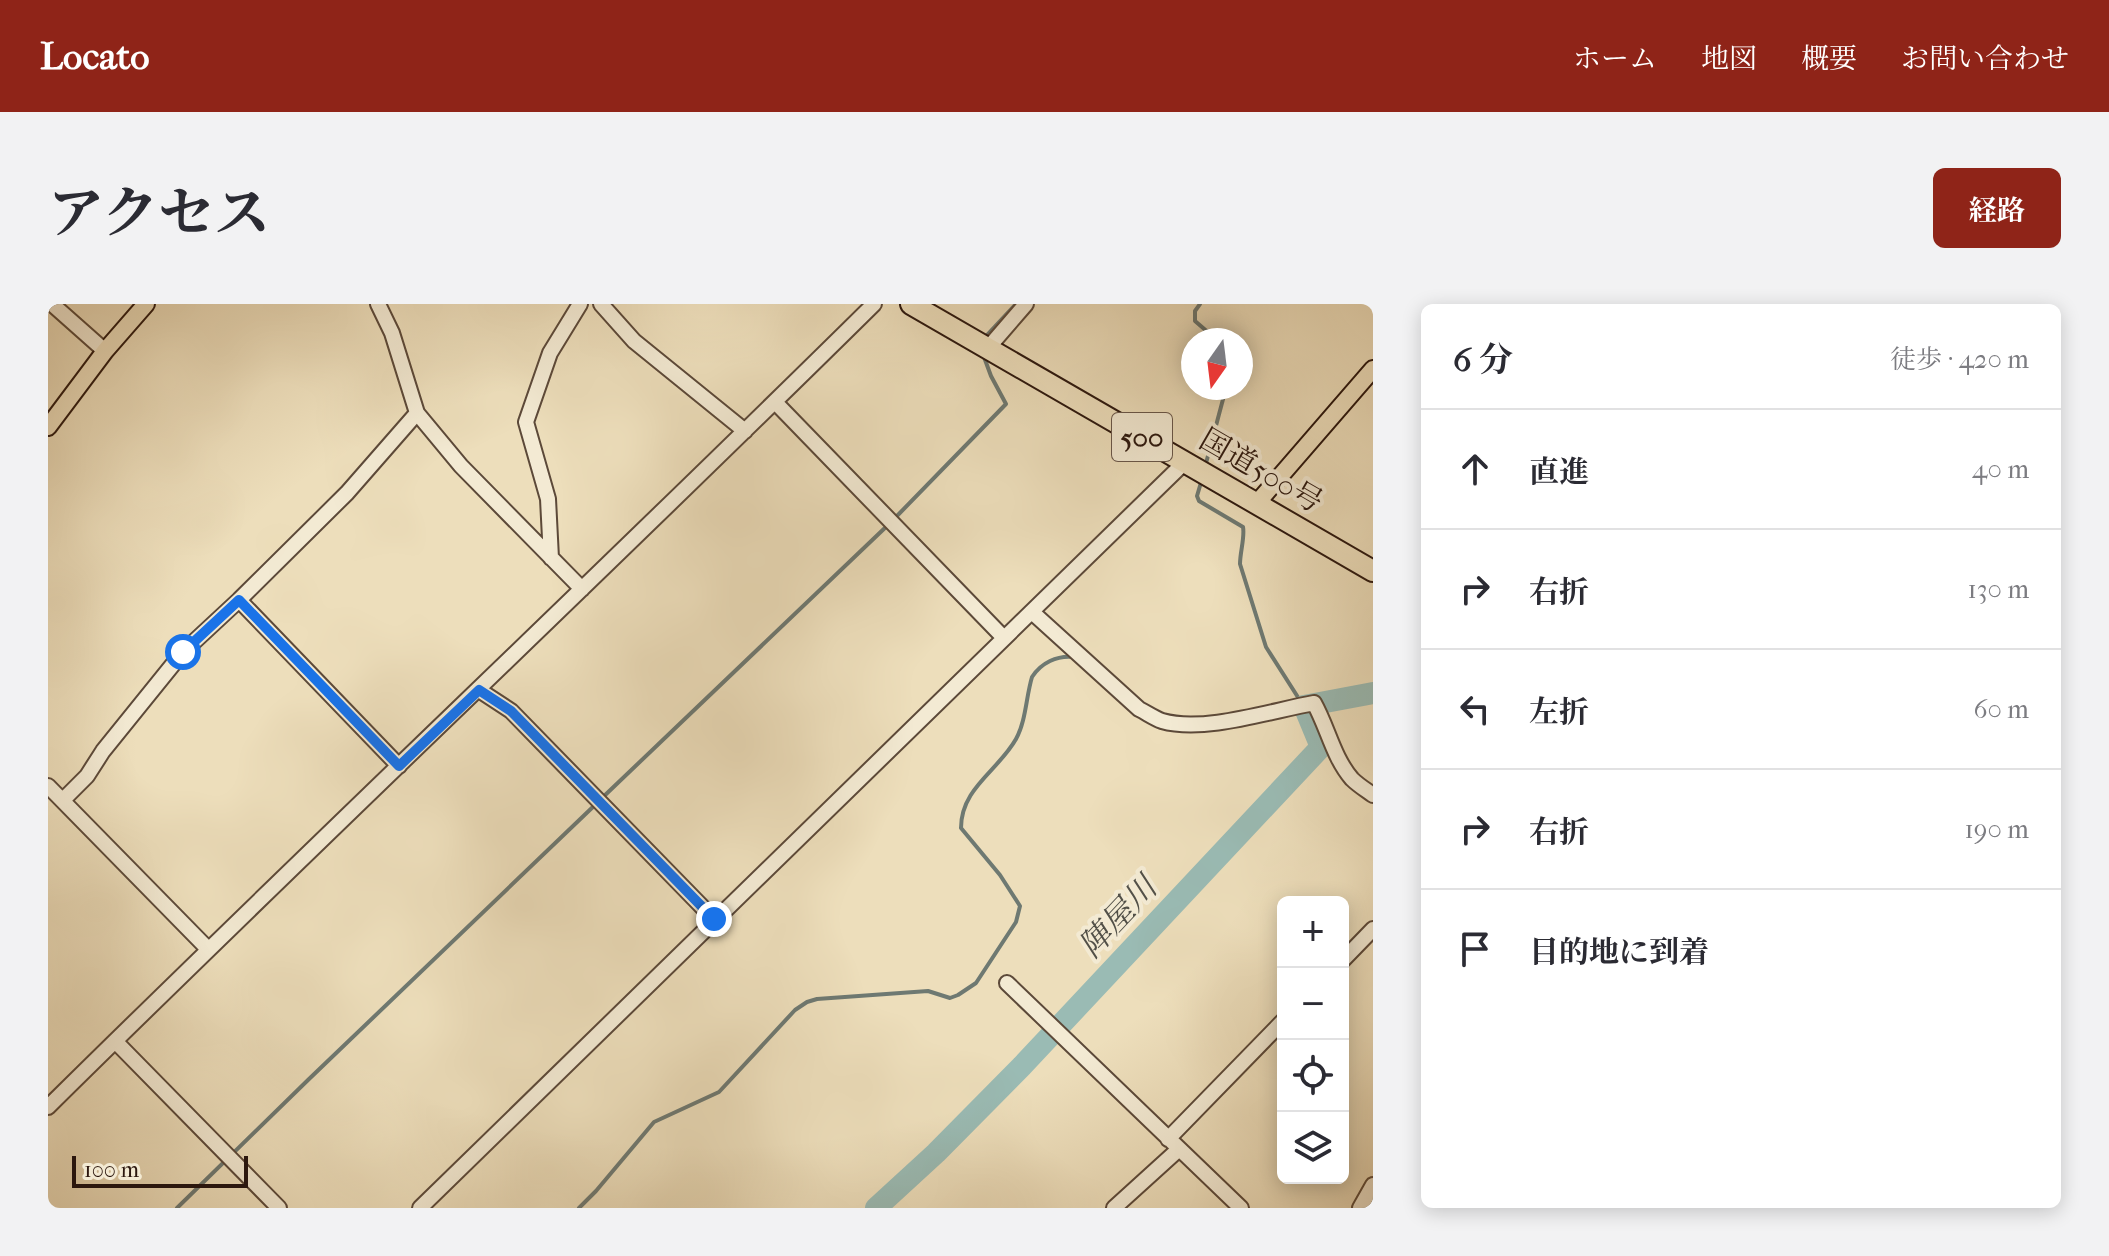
<!DOCTYPE html>
<html lang="ja">
<head>
<meta charset="utf-8">
<style>
	body { margin:0; font-family:"IM FELL French Canon","Noto Serif JP",serif; background:#f2f2f3; color:#2b2b33 }
	.controls { position:absolute; right:24px; bottom:24px; display:grid; overflow:hidden; border-radius:12px; box-shadow:0 4px 20px #0003 }
	.controls button { width:72px; height:72px; display:grid; place-items:center; padding:0; border:0; border-bottom:2px solid #e1e1e2; background:#fff; color:#2b2b33; font:40px sans-serif }
	.compass { position:absolute; left:1133px; top:24px; width:72px; height:72px; border-radius:50%; background:#fff; box-shadow:0 4px 20px #0003; rotate:194deg }
	.scale { position:absolute; left:24px; bottom:20px; width:176px; box-sizing:border-box; padding-left:8px; border:4px solid #2c170e; border-top:0; font-size:22px; line-height:28px; white-space:nowrap; color:#2c170e; -webkit-text-stroke:6px #f3ead3; paint-order:stroke }
	.stop { position:absolute; width:24px; height:24px; margin:-18px; border:6px solid #1a73e8; border-radius:50%; background:#fff }
	.stop.end { background:#1a73e8; border-color:#fff; box-shadow:0 2px 8px #0008 }
	.list { margin:0; padding:0; list-style:none }
	h2 { display:flex; justify-content:space-between; align-items:center; height:104px; margin:0; padding:0 32px; font-size:34px }
	h2 small { font-size:26px; font-weight:400; color:#7c7c81 }
	.list li { display:grid; grid-template-columns:52px 1fr auto; gap:24px; align-items:center; box-sizing:border-box; height:120px; padding:0 32px; border-top:2px solid #e1e1e2 }
	.list b { display:block; font-size:30px; white-space:nowrap }
	.list em { font-size:26px; font-style:normal; color:#7c7c81 }
	.icon { flex:none; width:44px; height:44px; fill:none; stroke:currentColor; stroke-width:2; stroke-linecap:round; stroke-linejoin:round }
	.map { position:relative; flex:none; width:1325px; height:904px; overflow:hidden; border-radius:12px }
	header { display:flex; align-items:center; gap:48px; box-sizing:border-box; height:112px; padding:0 40px; background:#8f2418; color:#fff }
	header strong { font-size:38px }
	nav { display:flex; gap:44px; margin-inline-start:auto; font-size:28px }
	.intro { display:flex; align-items:center; justify-content:space-between; box-sizing:border-box; height:192px; padding:0 48px }
	h1 { margin:0; font-size:56px }
	.button { padding:20px 36px; border-radius:12px; background:#8f2418; color:#fff; font-size:28px; font-weight:700 }
	main { display:flex; gap:48px; padding:0 48px }
	aside { flex:1; background:#fff; border-radius:12px; box-shadow:0 4px 20px #0003 }
	.map>svg:first-child { display:block }
	.lines { fill:none; stroke-linecap:round; stroke-linejoin:round }
	.stream { stroke:#6e7972; stroke-width:4 }
	.river { stroke:#9abbb4; stroke-width:22 }
	.minor-casing { stroke:#5c4939; stroke-width:18 }
	.major-casing { stroke:#2c170e; stroke-width:20 }
	.highway-casing { stroke:#2c170e; stroke-width:24 }
	.minor { stroke:#f3ead3; stroke-width:14 }
	.major { stroke:#eddebb; stroke-width:16 }
	.highway { stroke:#eddebb; stroke-width:20 }
	.route { stroke:#1a73e8; stroke-width:10 }
	.labels { text-anchor:middle; dominant-baseline:central; stroke-width:8; stroke-linejoin:round; paint-order:stroke }
	.shield { fill:#f3ead3; stroke:#685649; stroke-width:2 }
	.shield-label { font-size:28px; font-weight:bold; fill:#2c170e }
	.street-label { font-size:30px; fill:#2c170e; stroke:#f3ead3 }
	.water-label { font-size:32px; font-style:italic; fill:#525048; stroke:#f3ead3 }
</style>
</head>
<body>
<header>
<strong>Locato</strong>
<nav><a>ホーム</a><a>地図</a><a>概要</a><a>お問い合わせ</a></nav>
</header>
<div class="intro"><h1>アクセス</h1><a class="button">経路</a></div>
<main>
<div class="map">
<svg width="1325" height="904" viewBox="0 0 1325 904">
	<rect width="100%" height="100%" fill="#eddebb"/>
	<filter id="stains"><feTurbulence type="fractalNoise" baseFrequency=".0025" numOctaves="4"/><feColorMatrix values="0 0 0 0 .2 0 0 0 0 .09 0 0 0 0 .02 0 0 0 .5 -.17"/></filter>
	<radialGradient id="worn" r=".72"><stop offset=".6" stop-color="#630" stop-opacity="0"/><stop offset="1" stop-color="#630" stop-opacity=".3"/></radialGradient>
	<g class="lines">
		<path class="stream" d="M 1152,0 L 1147,7 L 1147,17 L 1169,36
			M 939,31 L 968,0
			M 1157,163 L 1178,84
			M 1154,175 L 1149,192 L 1151,197 L 1195,223 C 1197,233 1192,248 1192,260 L 1218,343 L 1253,398
			M 846,215 L 958,100 L 943,72 L 936,53
			M 554,494 L 840,221
			M 129,904 L 260,776 L 548,500
			M 531,904 L 548,887 L 606,818 L 671,788 L 747,706 L 759,698 L 769,695 L 880,687 L 902,694 L 910,691 L 928,679 L 968,618 L 972,602 L 952,571 L 913,524 C 913,484 950,467 968,435 C 978,417 978,393 984,373 C 993,359 1009,351 1026,353"/>
		<path class="river" d="M 828,904 L 888,849 L 974,762 L 1273,443 L 1256,402 L 1325,389"/>
		<g class="minor-casing">
			<path id="minor" d="M 4,0 L 57,47
				M 330,0 L 344,29 L 369,109 L 413,162 L 534,285
				M 553,0 L 586,37 L 697,127
				M 940,44 L 978,0
				M 727,98 L 956,334
				M 503,254 L 500,195 L 478,118 L 502,49 L 532,0
				M 191,296 L 351,462
				M 984,308 L 1091,405 C 1099,409 1106,414 1114,417 C 1156,429 1222,407 1266,399 C 1280,424 1285,453 1304,475 C 1310,481 1318,486 1325,491
				M 431,386 L 463,407 L 666,615
				M 0,482 L 160,645
				M 15,496 L 39,472 L 55,447 L 135,348 L 191,296 L 299,189 L 369,109
				M 1295,656 L 1325,625
				M 959,679 L 1193,904
				M 67,737 L 231,904
				M 0,803 C 273,533 553,270 826,0
				M 1120,835 L 1235,717
				M 372,904 L 1137,158
				M 1066,904 L 1131,845
				M 1312,904 L 1325,881"/>
		</g>
		<g class="major-casing">
			<path id="major" d="M 0,123 L 57,47 L 98,0
				M 1209,199 L 1325,65"/>
		</g>
		<g class="highway-casing">
			<path id="highway" d="M 863,0 L 1325,267"/>
		</g>
		<use href="#minor" class="minor"/>
		<use href="#major" class="major"/>
		<use href="#highway" class="highway"/>
	</g>
	<g class="lines">
		<path class="route" d="M 135,348 L 191,296 L 351,462 L 431,386 L 463,407 L 666,615"/>
	</g>
	<g class="labels">
		<rect class="shield" x="1064" y="109" width="60" height="48" rx="6"/>
		<g class="shield-label">
			<text x="1094" y="133">500</text>
		</g>
		<g class="street-label">
			<text transform="translate(1213 167) rotate(30)">国道500号</text>
		</g>
		<g class="water-label">
			<text transform="translate(1070 613) rotate(-47)">陣屋川</text>
		</g>
	</g>
	<rect width="100%" height="100%" filter="url(#stains)"/>
	<rect width="100%" height="100%" fill="url(#worn)"/>
</svg>
<div class="controls">
<button>+</button>
<button>−</button>
<button><svg class="icon" aria-label="locate" viewBox="0 0 24 24"><circle cx="12" cy="12" r="6"/><path d="M12 2v4M12 18v4M2 12h4M18 12h4"/></svg></button>
<button><svg class="icon" aria-label="layers" viewBox="0 0 24 24"><path d="M12 4l9 5-9 5-9-5zM3 14l9 5 9-5"/></svg></button>
</div>
<svg class="compass" viewBox="-18 -18 36 36"><path d="M0-13l5 13h-10z" fill="#e53935"/><path d="M0 13l5-13h-10z" fill="#7c7c81"/></svg>
<div class="scale">100 m</div>
<div class="stop" style="left:135px;top:348px"></div>
<div class="stop end" style="left:666px;top:615px"></div>
</div>
<aside>
<h2>6 分<small>徒歩 · 420 m</small></h2>
<ul class="list">
<li><svg class="icon" aria-label="ahead" viewBox="0 0 24 24"><path d="M12 20V5M6 11l6-6 6 6"/></svg><div><b>直進</b></div><em>40 m</em></li>
<li><svg class="icon" aria-label="right" viewBox="0 0 24 24"><path d="M7 20v-9h11M14 6l5 5-5 5"/></svg><div><b>右折</b></div><em>130 m</em></li>
<li><svg class="icon" aria-label="left" viewBox="0 0 24 24"><path d="M17 20v-9H6M10 6l-5 5 5 5"/></svg><div><b>左折</b></div><em>60 m</em></li>
<li><svg class="icon" aria-label="right" viewBox="0 0 24 24"><path d="M7 20v-9h11M14 6l5 5-5 5"/></svg><div><b>右折</b></div><em>190 m</em></li>
<li><svg class="icon" aria-label="arrive" viewBox="0 0 24 24"><path d="M6 21V4h12l-3 4 3 4H6"/></svg><div><b>目的地に到着</b></div></li>
</ul>
</aside>
</main>
</body>
</html>
